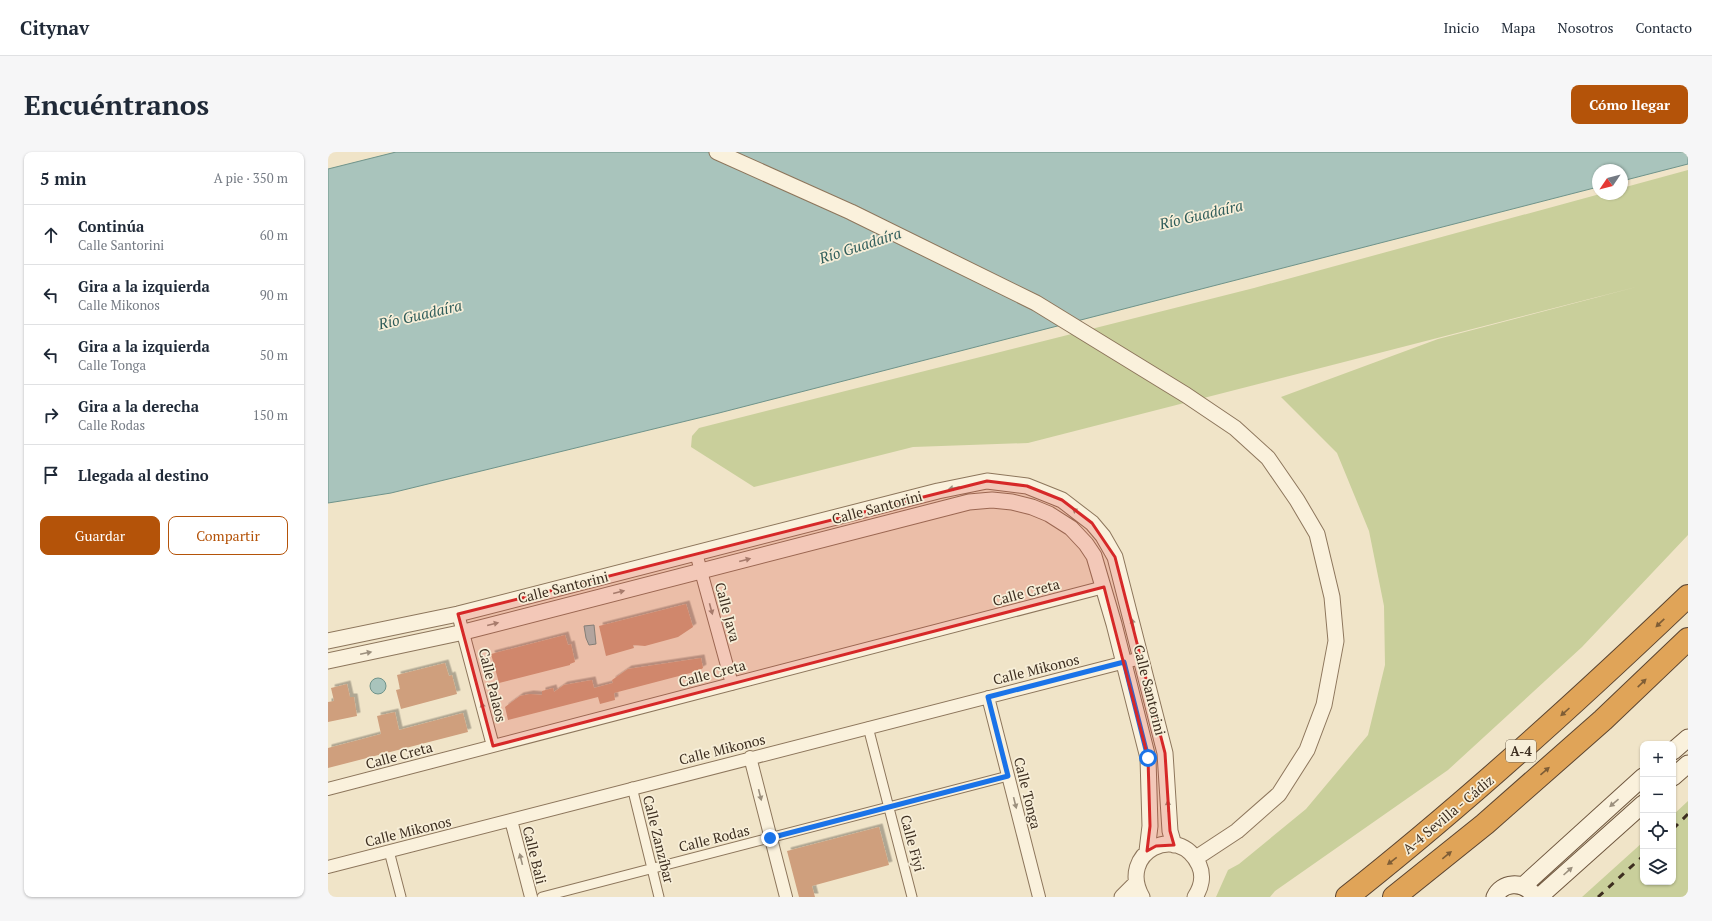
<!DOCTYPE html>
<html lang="es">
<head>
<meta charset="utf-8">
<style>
	body { margin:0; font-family:"PT Serif",serif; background:#f6f6f7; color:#1f2937 }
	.controls { position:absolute; right:12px; bottom:12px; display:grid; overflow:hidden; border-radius:8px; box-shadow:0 1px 3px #0004 }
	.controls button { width:36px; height:36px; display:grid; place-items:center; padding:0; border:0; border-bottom:1px solid #e0e1e3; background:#fff; color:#1f2937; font:20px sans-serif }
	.compass { position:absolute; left:1264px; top:12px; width:36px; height:36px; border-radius:50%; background:#fff; box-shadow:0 1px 3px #0004; rotate:235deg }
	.stop { position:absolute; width:12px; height:12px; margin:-9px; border:3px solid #1a73e8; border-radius:50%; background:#fff }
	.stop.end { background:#1a73e8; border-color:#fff; box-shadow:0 1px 4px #0008 }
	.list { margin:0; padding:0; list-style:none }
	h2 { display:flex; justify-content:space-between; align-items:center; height:52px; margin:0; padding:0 16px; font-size:17px }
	h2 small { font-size:13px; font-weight:400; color:#747a83 }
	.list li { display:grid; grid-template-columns:26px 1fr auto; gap:12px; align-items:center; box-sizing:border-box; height:60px; padding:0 16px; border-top:1px solid #e0e1e3 }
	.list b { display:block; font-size:15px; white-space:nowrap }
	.list p { margin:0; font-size:13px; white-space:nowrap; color:#747a83 }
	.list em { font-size:13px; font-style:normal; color:#747a83 }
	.actions { display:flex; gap:8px; padding:12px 16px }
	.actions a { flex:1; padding:9px 0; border:1px solid #b45309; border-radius:8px; text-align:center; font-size:14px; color:#b45309 }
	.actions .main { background:#b45309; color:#fff }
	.icon { flex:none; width:22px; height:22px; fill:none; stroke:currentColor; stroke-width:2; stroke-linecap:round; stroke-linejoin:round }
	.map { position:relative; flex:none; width:1360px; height:745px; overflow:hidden; border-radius:8px }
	header { display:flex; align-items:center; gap:24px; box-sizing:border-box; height:56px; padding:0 20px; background:#fff; border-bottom:1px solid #e0e1e3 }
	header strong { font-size:19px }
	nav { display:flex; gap:22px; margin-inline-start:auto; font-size:14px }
	.intro { display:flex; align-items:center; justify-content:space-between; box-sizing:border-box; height:96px; padding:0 24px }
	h1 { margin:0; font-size:28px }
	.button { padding:10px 18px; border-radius:8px; background:#b45309; color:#fff; font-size:14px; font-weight:700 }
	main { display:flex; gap:24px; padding:0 24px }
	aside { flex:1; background:#fff; border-radius:8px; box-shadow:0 1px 3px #0004 }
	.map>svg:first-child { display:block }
	.green { fill:#c9cf9b }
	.water { fill:#a9c4bc; stroke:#6f938a }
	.building { fill:#cf9f7d; filter:url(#shadow) }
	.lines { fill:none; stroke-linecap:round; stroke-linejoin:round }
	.pedestrian-casing { stroke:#8d765c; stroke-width:11 }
	.minor-casing { stroke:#8d765c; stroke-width:14 }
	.tertiary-casing { stroke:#8d765c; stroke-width:17 }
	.secondary-casing { stroke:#6f573f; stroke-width:19 }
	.motorway-casing { stroke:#5b4430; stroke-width:24 }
	.pedestrian { stroke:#faf1dc; stroke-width:9 }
	.minor { stroke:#faf1dc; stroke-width:12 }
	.tertiary { stroke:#faf1dc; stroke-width:15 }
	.secondary { stroke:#faf1dc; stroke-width:17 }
	.motorway { stroke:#e0a458; stroke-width:22 }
	.rail { stroke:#3d2e20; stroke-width:3; stroke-dasharray:7 7; stroke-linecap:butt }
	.oneway { fill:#9c907e }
	.oneway2 { fill:#7e5d36 }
	.route { stroke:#1a73e8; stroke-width:5 }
	.marked { fill:#d62828; fill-opacity:0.2; stroke:#d62828; stroke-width:3; stroke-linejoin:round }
	.labels { text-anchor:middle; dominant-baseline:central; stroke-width:3.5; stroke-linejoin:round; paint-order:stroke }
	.shield { fill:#f7eed8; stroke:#756857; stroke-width:1 }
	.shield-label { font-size:13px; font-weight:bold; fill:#3d2e20 }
	.street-label { font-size:14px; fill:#3d2e20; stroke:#f7eed8 }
	.water-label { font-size:15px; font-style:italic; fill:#2f5d5a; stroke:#f7eed8 }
</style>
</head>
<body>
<header>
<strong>Citynav</strong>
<nav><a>Inicio</a><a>Mapa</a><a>Nosotros</a><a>Contacto</a></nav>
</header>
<div class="intro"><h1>Encuéntranos</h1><a class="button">Cómo llegar</a></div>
<main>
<aside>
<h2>5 min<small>A pie · 350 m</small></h2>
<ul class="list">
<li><svg class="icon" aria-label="ahead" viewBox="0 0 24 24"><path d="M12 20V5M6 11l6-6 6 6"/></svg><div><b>Continúa</b><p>Calle Santorini</p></div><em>60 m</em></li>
<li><svg class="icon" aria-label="left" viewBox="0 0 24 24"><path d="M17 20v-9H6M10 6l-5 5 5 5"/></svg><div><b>Gira a la izquierda</b><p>Calle Mikonos</p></div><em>90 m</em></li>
<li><svg class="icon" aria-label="left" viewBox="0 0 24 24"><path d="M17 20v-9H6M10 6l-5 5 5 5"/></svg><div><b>Gira a la izquierda</b><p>Calle Tonga</p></div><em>50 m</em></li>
<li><svg class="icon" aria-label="right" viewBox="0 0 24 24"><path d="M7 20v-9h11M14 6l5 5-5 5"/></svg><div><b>Gira a la derecha</b><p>Calle Rodas</p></div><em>150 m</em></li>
<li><svg class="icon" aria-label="arrive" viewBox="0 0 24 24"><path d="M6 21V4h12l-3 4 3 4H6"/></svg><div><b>Llegada al destino</b></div></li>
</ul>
<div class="actions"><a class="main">Guardar</a><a>Compartir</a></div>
</aside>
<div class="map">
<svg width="1360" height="745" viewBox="0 0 1360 745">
	<defs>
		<filter id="shadow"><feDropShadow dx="3.5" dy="-3.5" stdDeviation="0" flood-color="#0004"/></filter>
	</defs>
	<rect width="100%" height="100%" fill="#f0e4c8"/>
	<path class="green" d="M 1360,18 L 1360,383 L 1254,495 L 1120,618 L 947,739 L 942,745 L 888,745 L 900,718 L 911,712 L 978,657 L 1040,583 L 1057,513 L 1056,454 L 1041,379 L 1009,301 L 953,245 L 1110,187 L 1312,134 L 700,291 L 585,295 L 426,335 L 363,295 L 364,284 L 371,276 L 926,136 L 1272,42 L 1294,42 L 1294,36 Z
		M 1360,649 L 1360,745 L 1254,745 L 1315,690 L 1315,730 L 1345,730 L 1345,663 Z"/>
	<path class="water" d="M 68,0 L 1360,0 L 1360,12 L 1294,29 L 1294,18 L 1270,18 L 1270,35 L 391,261 L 63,341 L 0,351 L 0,17 Z
		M 266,473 L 268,492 L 261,493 L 258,486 L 256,474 Z
		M42 534a8 8 0 1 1 16 0a8 8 0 1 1-16 0Z"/>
	<path class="building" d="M 358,452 L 365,475 L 350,485 L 317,494 L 305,493 L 306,496 L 278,504 L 271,474 Z
		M 237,483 L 240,493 L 243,492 L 247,510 L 242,512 L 242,513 L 171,531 L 163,502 Z
		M 373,506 L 375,516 L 370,519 L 286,541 L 287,548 L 272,552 L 270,545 L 180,568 L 177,555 L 192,544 L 202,542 L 214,543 L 214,539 L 225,536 L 226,540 L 236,533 L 264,528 L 266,536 L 285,531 L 284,528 L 300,517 Z
		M 117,511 L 121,524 L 124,523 L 129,542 L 73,557 L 68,538 L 72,537 L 69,523 Z
		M 19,532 L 22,545 L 26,545 L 29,564 L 0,570 L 0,550 L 6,549 L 3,536 Z
		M 67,560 L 71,578 L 135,561 L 140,580 L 0,616 L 0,596 L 53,582 L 49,564 Z
		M 551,675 L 561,713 L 484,734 L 487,745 L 471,745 L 459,699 Z"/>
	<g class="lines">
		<g class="pedestrian-casing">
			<path id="pedestrian" d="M 540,575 L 584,745
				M 304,635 L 331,745
				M 61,699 L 73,745
				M 214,745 L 680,624"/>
		</g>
		<g class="minor-casing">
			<path id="minor" d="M 368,401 L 404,532
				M 130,462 L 165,594
				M 660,545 L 711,745
				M 422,605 L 458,745
				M 0,637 L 776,435
				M 183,668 L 203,745
				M 0,715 L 813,506"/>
		</g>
		<g class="tertiary-casing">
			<path id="tertiary" d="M 389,0 L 523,60 L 708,151 L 858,243 L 907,276 L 940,306 L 969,348 L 989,382 L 1004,445 L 1008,489 L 996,553 L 979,598 L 951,642 L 909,679 L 868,706
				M 0,489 L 130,462 L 610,339 L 659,329 L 699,334 L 734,348 L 764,371 L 775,384 L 787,405 L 837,601 L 842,679 L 846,693
				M 0,509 L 136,480 L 641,350 L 664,348 L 684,350 L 704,355 L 721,362 L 743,376 L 758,392 L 766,404 L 786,472 L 820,606 L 822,674 L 819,699
				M 794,745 L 808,731
				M 814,745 C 789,701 850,669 871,713 C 876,724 873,736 867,745"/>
		</g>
		<g class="secondary-casing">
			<path id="secondary" d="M 1345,599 L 1360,586
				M 1345,625 L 1360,612
				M 1195,734 L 1315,625
				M 1167,745 C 1174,730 1194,729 1204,741
				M 1211,745 L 1315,652"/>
		</g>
		<g class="motorway-casing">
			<path id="motorway" d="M 1019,745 C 1138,651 1250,549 1360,444
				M 1066,745 L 1157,672 L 1275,568 L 1360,487"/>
		</g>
		<use href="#pedestrian" class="pedestrian"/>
		<use href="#minor" class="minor"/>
		<use href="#tertiary" class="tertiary"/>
		<use href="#secondary" class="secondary"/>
		<use href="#motorway" class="motorway"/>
		<path class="rail" d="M 1345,677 L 1360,662
			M 1270,745 L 1315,704"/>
	</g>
	<defs><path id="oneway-solid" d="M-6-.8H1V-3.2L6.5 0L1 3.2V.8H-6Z"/></defs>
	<g class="oneway">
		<use href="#oneway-solid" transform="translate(626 336) rotate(169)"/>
		<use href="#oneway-solid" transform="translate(749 360) rotate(-142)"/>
		<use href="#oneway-solid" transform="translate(417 408) rotate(-15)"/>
		<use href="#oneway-solid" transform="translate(291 440) rotate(-14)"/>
		<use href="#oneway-solid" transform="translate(383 457) rotate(75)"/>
		<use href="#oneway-solid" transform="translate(165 472) rotate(-14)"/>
		<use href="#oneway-solid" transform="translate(805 472) rotate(-104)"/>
		<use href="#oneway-solid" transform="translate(38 501) rotate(-12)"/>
		<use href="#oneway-solid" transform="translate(155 556) rotate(-104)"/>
		<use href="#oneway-solid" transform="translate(432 643) rotate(76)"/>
		<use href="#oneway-solid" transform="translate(687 651) rotate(76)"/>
		<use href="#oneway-solid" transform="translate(1286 651) rotate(139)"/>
		<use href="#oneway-solid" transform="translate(840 654) rotate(-93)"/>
		<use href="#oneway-solid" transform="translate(193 707) rotate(-104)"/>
		<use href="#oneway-solid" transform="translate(1240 719) rotate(-42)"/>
	</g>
	<g class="oneway2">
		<use href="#oneway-solid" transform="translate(1332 471) rotate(136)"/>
		<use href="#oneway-solid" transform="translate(1314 531) rotate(-44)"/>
		<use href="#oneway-solid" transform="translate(1237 560) rotate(138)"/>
		<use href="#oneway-solid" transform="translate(1217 619) rotate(-41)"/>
		<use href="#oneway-solid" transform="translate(1119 703) rotate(-39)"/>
		<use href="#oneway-solid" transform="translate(1064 709) rotate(142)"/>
	</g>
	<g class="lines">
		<path class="route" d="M 442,686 L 680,624 L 660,545 L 796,510 L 820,606"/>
	</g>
	<path class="marked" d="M 659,329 L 699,334 L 734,348 L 764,371 L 787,405 L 837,601 L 842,679 L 846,693 L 828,694 L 819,699 L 822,674 L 820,606 L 776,435 L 165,594 L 130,462 Z"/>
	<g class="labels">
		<rect class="shield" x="1178" y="588" width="30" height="22" rx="3"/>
		<g class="shield-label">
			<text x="1193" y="599">A-4</text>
		</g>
		<g class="street-label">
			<text transform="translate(549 355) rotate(-15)">Calle Santorini</text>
			<text transform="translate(235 435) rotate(-14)">Calle Santorini</text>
			<text transform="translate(698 440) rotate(-15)">Calle Creta</text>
			<text transform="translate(400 460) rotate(75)">Calle Java</text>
			<text transform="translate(708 517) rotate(-14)">Calle Mikonos</text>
			<text transform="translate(384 521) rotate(-15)">Calle Creta</text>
			<text transform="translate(165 533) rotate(76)">Calle Palaos</text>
			<text transform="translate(822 538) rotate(76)">Calle Santorini</text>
			<text transform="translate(394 597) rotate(-14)">Calle Mikonos</text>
			<text transform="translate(71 603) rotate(-15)">Calle Creta</text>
			<text transform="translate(700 641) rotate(76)">Calle Tonga</text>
			<text transform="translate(1120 662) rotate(-40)">A-4 Sevilla - Cádiz</text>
			<text transform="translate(80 679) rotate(-14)">Calle Mikonos</text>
			<text transform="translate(386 686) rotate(-14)">Calle Rodas</text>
			<text transform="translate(331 687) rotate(76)">Calle Zanzíbar</text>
			<text transform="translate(585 691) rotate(75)">Calle Fiyi</text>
			<text transform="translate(207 703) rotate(76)">Calle Bali</text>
		</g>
		<g class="water-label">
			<text transform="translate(873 62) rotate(-13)">Río Guadaíra</text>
			<text transform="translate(532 93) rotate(-18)">Río Guadaíra</text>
			<text transform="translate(92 162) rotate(-13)">Río Guadaíra</text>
		</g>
	</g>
</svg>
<div class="controls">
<button>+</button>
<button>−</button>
<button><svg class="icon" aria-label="locate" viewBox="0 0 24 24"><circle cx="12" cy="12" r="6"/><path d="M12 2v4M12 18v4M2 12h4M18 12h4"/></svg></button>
<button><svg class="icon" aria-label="layers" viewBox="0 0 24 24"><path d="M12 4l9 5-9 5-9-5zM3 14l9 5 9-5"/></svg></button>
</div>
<svg class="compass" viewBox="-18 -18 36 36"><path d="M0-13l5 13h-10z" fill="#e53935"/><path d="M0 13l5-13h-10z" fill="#747a83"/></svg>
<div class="stop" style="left:820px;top:606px"></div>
<div class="stop end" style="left:442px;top:686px"></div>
</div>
</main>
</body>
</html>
